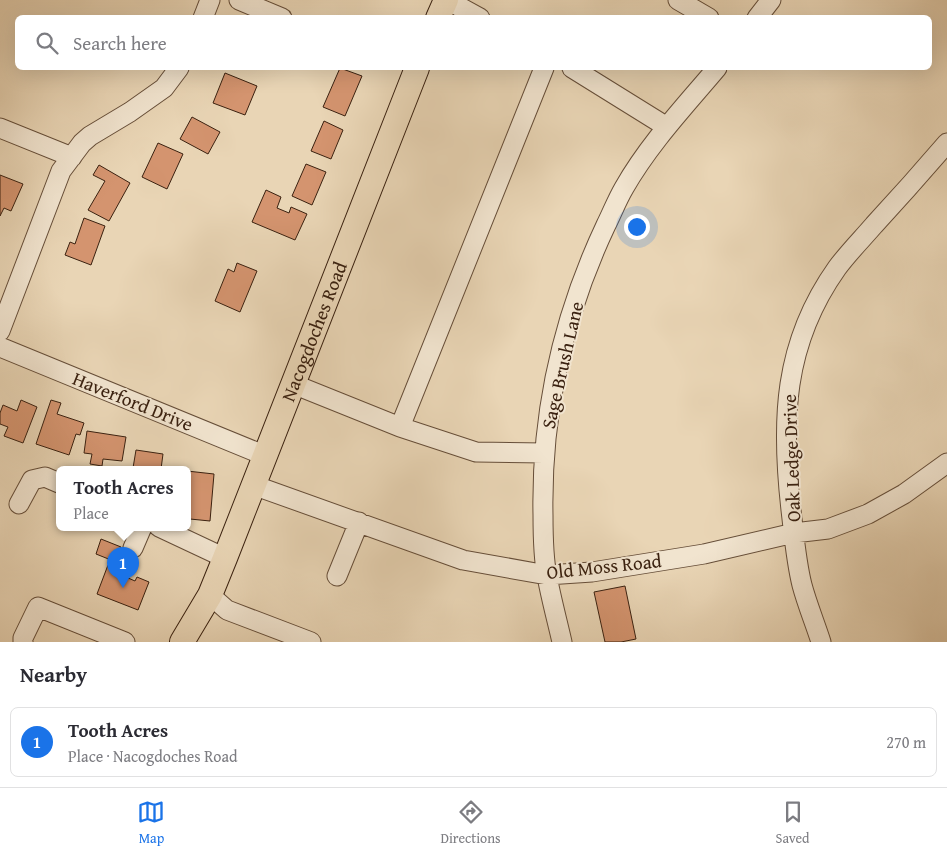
<!DOCTYPE html>
<html lang="en">
<head>
<meta charset="utf-8">
<style>
	body { margin:0; font-family:"Gentium Book Plus",serif; background:#f7f7f7; color:#2b2b33 }
	.you { position:absolute; left:636px; top:226px; width:18px; height:18px; margin:-12px; border:4px solid #fff; border-radius:50%; background:#1a73e8; box-shadow:0 0 0 8px #1a73e833 }
	.badge { display:grid; place-items:center; width:32px; height:32px; border-radius:50%; background:#1a73e8; color:#fff; font-size:16px; font-weight:700 }
	.pin { position:absolute; translate:-50% -41px; filter:drop-shadow(0 1px 2px #0008) }
	.pin::after { content:''; position:absolute; top:26px; width:18px; height:15px; background:inherit; clip-path:polygon(0 0,100% 0,50% 100%) }
	.popup { position:absolute; left:56px; top:466px; width:135px; height:65px; box-sizing:border-box; display:grid; place-content:center; border-radius:8px; background:#fff; filter:drop-shadow(0 1px 4px #0005); font-size:16px; white-space:nowrap; color:#7c7c81 }
	.popup b { font-size:19px; color:#2b2b33 }
	.popup::after { content:''; position:absolute; left:50%; top:100%; margin-left:-10px; border:10px solid transparent; border-top-color:#fff }
	.list { margin:0; padding:0; list-style:none }
	h2 { display:flex; justify-content:space-between; align-items:center; height:65px; margin:0; padding:0 20px; font-size:21px }
	h2 small { font-size:16px; font-weight:400; color:#7c7c81 }
	.list li { display:grid; grid-template-columns:32px 1fr auto; gap:15px; align-items:center; box-sizing:border-box; height:70px; margin:0 10px 10px; padding:0 10px; border:1px solid #e1e1e2; border-radius:8px }
	.list b { display:block; font-size:19px; white-space:nowrap }
	.list p { margin:0; font-size:16px; white-space:nowrap; color:#7c7c81 }
	.list em { font-size:16px; font-style:normal; color:#7c7c81 }
	.icon { flex:none; width:28px; height:28px; fill:none; stroke:currentColor; stroke-width:2; stroke-linecap:round; stroke-linejoin:round }
	.map { position:relative; flex:none; width:947px; height:642px; overflow:hidden }
	.search { position:absolute; background:#fff; box-shadow:0 5px 20px #0002; left:15px; right:15px; top:15px; height:55px; display:flex; align-items:center; gap:12px; box-sizing:border-box; padding:0 18px; border-radius:8px; color:#7c7c81; font-size:19px }
	.sheet { height:145px; background:#fff }
	nav { display:flex; justify-content:space-around; align-items:center; box-sizing:border-box; height:70px; border-top:1px solid #e1e1e2; background:#fff; font-size:14px; color:#7c7c81 }
	nav a { display:grid; justify-items:center; gap:2px }
	nav .on { color:#1a73e8 }
	.map>svg:first-child { display:block }
	.building { fill:#d4946f; stroke:#3a2110 }
	.lines { fill:none; stroke-linecap:round; stroke-linejoin:round }
	.minor-casing { stroke:#664e39; stroke-width:21 }
	.major-casing { stroke:#3a2110; stroke-width:26 }
	.minor { stroke:#f1e4cf; stroke-width:19 }
	.major { stroke:#e9d5b5; stroke-width:24 }
	.labels { text-anchor:middle; dominant-baseline:central; stroke-width:4; stroke-linejoin:round; paint-order:stroke }
	.street-label { font-size:19px; fill:#3a2110; stroke:#f1e4cf }
</style>
</head>
<body>
<div class="map">
<svg width="947" height="642" viewBox="0 0 947 642">
	<rect width="100%" height="100%" fill="#e9d5b5"/>
	<filter id="stains"><feTurbulence type="fractalNoise" baseFrequency=".004" numOctaves="4"/><feColorMatrix values="0 0 0 0 .2 0 0 0 0 .09 0 0 0 0 .02 0 0 0 .5 -.17"/></filter>
	<radialGradient id="worn" r=".72"><stop offset=".6" stop-color="#630" stop-opacity="0"/><stop offset="1" stop-color="#630" stop-opacity=".3"/></radialGradient>
	<path class="building" d="M 340,68 L 362,76 L 345,116 L 323,107 Z
		M 225,73 L 257,86 L 245,115 L 213,103 Z
		M 192,117 L 220,132 L 208,154 L 180,139 Z
		M 324,121 L 343,130 L 331,159 L 311,151 Z
		M 158,143 L 183,154 L 167,189 L 142,177 Z
		M 306,164 L 326,172 L 312,205 L 292,196 Z
		M 99,165 L 130,183 L 109,221 L 88,210 L 105,181 L 93,175 Z
		M 0,175 L 23,184 L 11,211 L 4,208 L 0,216 Z
		M 266,190 L 281,197 L 277,208 L 289,213 L 291,207 L 307,214 L 295,240 L 252,222 Z
		M 84,218 L 105,226 L 91,265 L 65,255 L 70,242 L 75,244 Z
		M 237,263 L 257,271 L 240,312 L 215,301 L 228,269 L 234,272 Z
		M 21,400 L 37,407 L 23,443 L 4,436 L 8,427 L 0,424 L 0,413 L 3,405 L 17,411 Z
		M 51,400 L 61,403 L 57,414 L 84,423 L 80,435 L 76,434 L 69,455 L 36,444 Z
		M 87,431 L 126,437 L 122,461 L 103,459 L 102,466 L 90,464 L 92,454 L 84,453 Z
		M 136,450 L 163,454 L 161,469 L 133,468 Z
		M 187,471 L 214,474 L 210,521 L 190,519 L 190,512 L 187,512 Z
		M 101,539 L 121,547 L 116,562 L 96,554 Z
		M 108,565 L 121,570 L 119,574 L 135,581 L 137,577 L 149,582 L 138,610 L 97,594 Z
		M 625,586 L 636,639 L 621,642 L 605,642 L 594,592 Z"/>
	<g class="lines">
		<g class="minor-casing">
			<path id="minor" d="M 239,0 L 282,18
				M 447,0 L 480,18
				M 678,0 L 709,18
				M 203,18 L 210,0
				M 757,18 L 771,0
				M 572,68 L 667,127
				M 0,128 L 72,157
				M 0,331 L 61,171 L 82,143 L 90,136 L 130,112 L 164,88 L 179,68
				M 0,347 L 266,456
				M 293,384 L 400,427 L 476,452 L 544,453
				M 400,427 L 544,68
				M 253,485 L 463,560 L 547,575 L 592,572 L 704,554 L 794,533 L 828,529 L 868,514 L 904,494 L 947,463
				M 19,504 L 32,480 L 45,477 L 59,483
				M 159,527 L 225,558
				M 133,548 L 142,527
				M 337,576 L 359,522
				M 210,595 L 227,610 L 311,642
				M 23,642 L 23,638 L 38,607 L 125,642
				M 562,642 C 557,620 551,598 547,576 C 543,556 543,535 543,515 C 541,414 563,316 606,225 C 612,213 617,200 624,188 C 649,144 685,106 717,68
				M 821,642 C 815,623 807,604 802,585 C 796,561 794,535 791,510 C 781,421 783,344 837,268 C 848,253 862,239 874,225 C 899,198 923,171 947,143"/>
		</g>
		<g class="major-casing">
			<g id="major">
				<path d="M 438,18 L 446,0"/>
				<path id="s1" d="M 182,642 L 210,595 L 225,558 L 417,68"/>
			</g>
		</g>
		<use href="#minor" class="minor"/>
		<use href="#major" class="major"/>
	</g>
	<g class="labels">
		<g class="street-label">
			<text stroke="none"><textPath href="#s1" startOffset="338">Nacogdoches Road</textPath></text>
			<text transform="translate(562 365) rotate(-77)">Sage Brush Lane</text>
			<text transform="translate(133 401) rotate(22)">Haverford Drive</text>
			<text transform="translate(791 458) rotate(-92)">Oak Ledge Drive</text>
			<text transform="translate(604 566) rotate(-6)">Old Moss Road</text>
		</g>
	</g>
	<rect width="100%" height="100%" filter="url(#stains)"/>
	<rect width="100%" height="100%" fill="url(#worn)"/>
</svg>
<div class="you"></div>
<div class="pin badge" style="left:123px;top:588px">1</div>
<div class="popup"><b>Tooth Acres</b>Place</div>
<div class="search"><svg class="icon" aria-label="search" viewBox="0 0 24 24"><circle cx="10" cy="10" r="6"/><path d="M15 15l6 6"/></svg>Search here</div>
</div>
<section class="sheet">
<h2>Nearby<small></small></h2>
<ul class="list">
<li><span class="badge">1</span><div><b>Tooth Acres</b><p>Place · Nacogdoches Road</p></div><em>270 m</em></li>
</ul>
</section>
<nav>
<a class="on"><svg class="icon" aria-label="map" viewBox="0 0 24 24"><path d="M3 6l6-2 6 2 6-2v14l-6 2-6-2-6 2zM9 4v14M15 6v14"/></svg>Map</a>
<a><svg class="icon" aria-label="directions" viewBox="0 0 24 24"><path d="M12 3l9 9-9 9-9-9zM9 14v-3h6M13 9l2 2-2 2"/></svg>Directions</a>
<a><svg class="icon" aria-label="saved" viewBox="0 0 24 24"><path d="M7 4h10v16l-5-4-5 4z"/></svg>Saved</a>
</nav>
</body>
</html>
